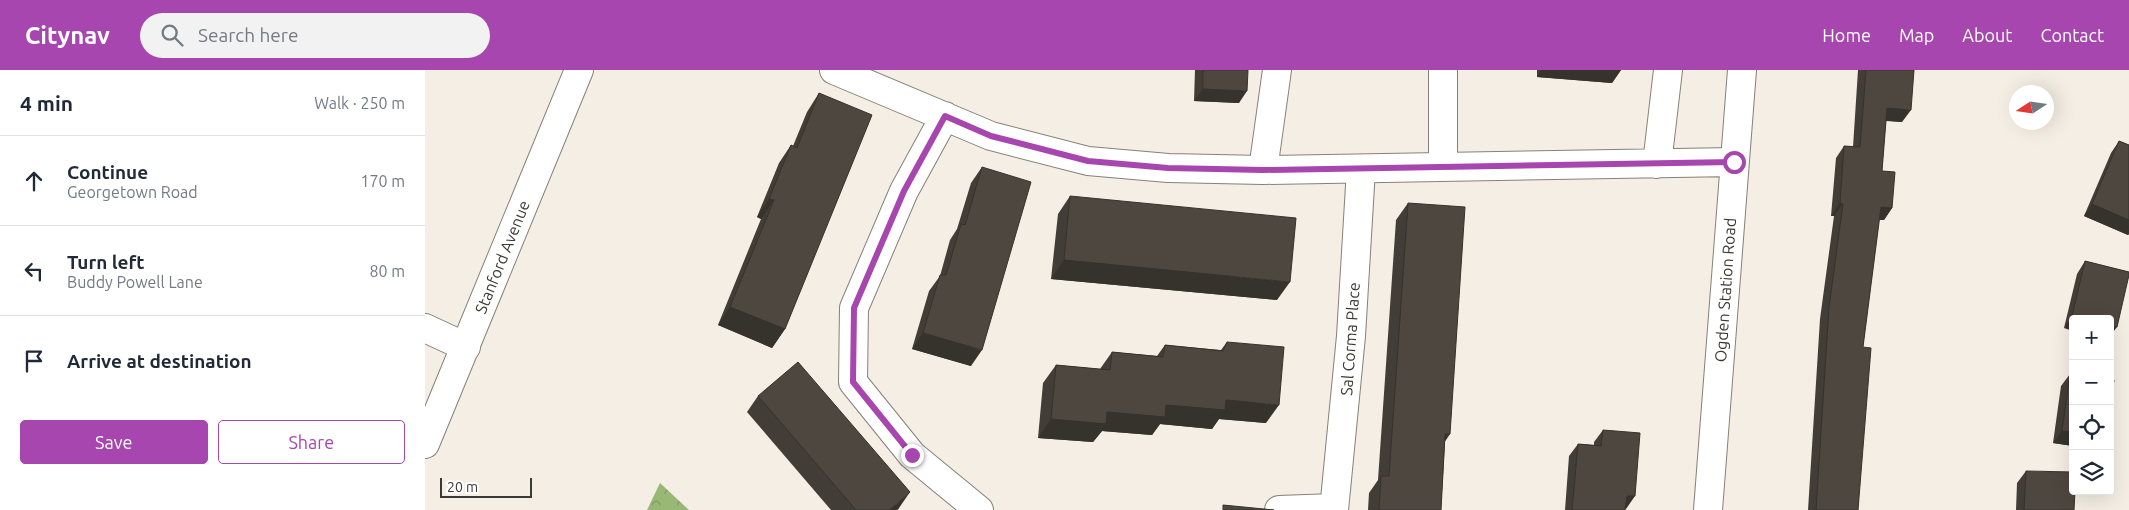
<!DOCTYPE html>
<html lang="en">
<head>
<meta charset="utf-8">
<style>
	body { margin:0; font-family:Ubuntu,sans-serif; background:#f2f2f3; color:#1f2937 }
	.controls { position:absolute; right:15px; bottom:15px; display:grid; overflow:hidden; border-radius:5px; box-shadow:0 5px 20px #0002 }
	.controls button { width:45px; height:45px; display:grid; place-items:center; padding:0; border:0; border-bottom:1px solid #e0e1e3; background:#fff; color:#1f2937; font:25px sans-serif }
	.compass { position:absolute; left:1584px; top:15px; width:45px; height:45px; border-radius:50%; background:#fff; box-shadow:0 5px 20px #0002; rotate:258deg }
	.scale { position:absolute; left:15px; bottom:12px; width:92px; box-sizing:border-box; padding-left:5px; border:2px solid #3b3935; border-top:0; font-size:14px; line-height:18px; white-space:nowrap; color:#3b3935; -webkit-text-stroke:4px #fff; paint-order:stroke }
	.stop { position:absolute; width:15px; height:15px; margin:-11px; border:4px solid #a746ae; border-radius:50%; background:#fff }
	.stop.end { background:#a746ae; border-color:#fff; box-shadow:0 1px 5px #0008 }
	.list { margin:0; padding:0; list-style:none }
	h2 { display:flex; justify-content:space-between; align-items:center; height:65px; margin:0; padding:0 20px; font-size:21px }
	h2 small { font-size:16px; font-weight:400; color:#747a83 }
	.list li { display:grid; grid-template-columns:32px 1fr auto; gap:15px; align-items:center; box-sizing:border-box; height:90px; padding:0 20px; border-top:1px solid #e0e1e3 }
	.list b { display:block; font-size:19px; white-space:nowrap }
	.list p { margin:0; font-size:16px; white-space:nowrap; color:#747a83 }
	.list em { font-size:16px; font-style:normal; color:#747a83 }
	.actions { display:flex; gap:10px; padding:15px 20px }
	.actions a { flex:1; padding:11px 0; border:1px solid #a746ae; border-radius:5px; text-align:center; font-size:18px; color:#a746ae }
	.actions .main { background:#a746ae; color:#fff }
	.icon { flex:none; width:28px; height:28px; fill:none; stroke:currentColor; stroke-width:2; stroke-linecap:round; stroke-linejoin:round }
	.map { position:relative; flex:none; width:1704px; height:440px; overflow:hidden }
	header { display:flex; align-items:center; gap:30px; box-sizing:border-box; height:70px; padding:0 25px; background:#a746ae; color:#fff }
	header strong { font-size:24px }
	nav { display:flex; gap:28px; margin-inline-start:auto; font-size:18px }
	.search { width:350px; height:45px; background:#f2f2f3; display:flex; align-items:center; gap:12px; box-sizing:border-box; padding:0 18px; border-radius:28px; color:#747a83; font-size:19px }
	main { display:flex }
	aside { flex:1; background:#fff }
	.map>svg:first-child { display:block }
	.forest { fill:url(#forest-crowns) }
	.lines { fill:none; stroke-linecap:round; stroke-linejoin:round }
	.minor-casing { stroke:#868178; stroke-width:30 }
	.minor { stroke:#fff; stroke-width:28 }
	.wall { fill:#423d36 }
	.shaded-wall { fill:#36322c }
	.building { fill:#4d473f; stroke:#36322c }
	.route { stroke:#a746ae; stroke-width:6 }
	.labels { text-anchor:middle; dominant-baseline:central; stroke-width:5; stroke-linejoin:round; paint-order:stroke }
	.street-label { font-size:16px; fill:#3b3935; stroke:#fff }
</style>
</head>
<body>
<header>
<strong>Citynav</strong>
<div class="search"><svg class="icon" aria-label="search" viewBox="0 0 24 24"><circle cx="10" cy="10" r="6"/><path d="M15 15l6 6"/></svg>Search here</div>
<nav><a>Home</a><a>Map</a><a>About</a><a>Contact</a></nav>
</header>
<main>
<aside>
<h2>4 min<small>Walk · 250 m</small></h2>
<ul class="list">
<li><svg class="icon" aria-label="ahead" viewBox="0 0 24 24"><path d="M12 20V5M6 11l6-6 6 6"/></svg><div><b>Continue</b><p>Georgetown Road</p></div><em>170 m</em></li>
<li><svg class="icon" aria-label="left" viewBox="0 0 24 24"><path d="M17 20v-9H6M10 6l-5 5 5 5"/></svg><div><b>Turn left</b><p>Buddy Powell Lane</p></div><em>80 m</em></li>
<li><svg class="icon" aria-label="arrive" viewBox="0 0 24 24"><path d="M6 21V4h12l-3 4 3 4H6"/></svg><div><b>Arrive at destination</b></div></li>
</ul>
<div class="actions"><a class="main">Save</a><a>Share</a></div>
</aside>
<div class="map">
<svg width="1704" height="440" viewBox="0 0 1704 440">
	<defs>
		<pattern id="forest-crowns" width="20" height="18" patternUnits="userSpaceOnUse" patternTransform="scale(1.25)"><rect width="20" height="18" fill="#99b876"/><path d="M2 6a3 3 0 1 1 6 0M12 15a3 3 0 1 1 6 0" fill="none" stroke="#7e9762"/></pattern>
	</defs>
	<rect width="100%" height="100%" fill="#f4eee4"/>
	<path class="forest" d="M 235,413 L 264,440 L 222,440 Z"/>
	<g class="lines">
		<g class="minor-casing">
			<path id="minor" d="M 409,0 L 566,66 L 663,91 L 743,98 L 838,100 L 1309,92
				M 520,46 L 479,121 L 429,238 L 428,312 L 487,385 L 554,440
				M 1232,94 L 1243,0
				M 1018,97 L 1018,0
				M 838,100 L 852,0
				M 0,258 L 41,277
				M 0,374 L 154,0
				M 854,440 L 909,438
				M 909,440 L 926,266 L 936,99
				M 1283,440 L 1317,0"/>
		</g>
		<use href="#minor" class="minor"/>
	</g>
	<path class="wall" d="M 770,0 L 823,0 L 814,33 L 769,31 Z
		M 1112,0 L 1196,0 L 1187,13 L 1112,7 Z
		M 1433,0 L 1489,0 L 1477,52 L 1461,51 L 1457,101 L 1467,138 L 1459,150 L 1454,150 L 1438,277 L 1433,440 L 1383,440 L 1395,249 L 1409,146 L 1406,146 L 1411,88 L 1419,76 L 1428,77 Z
		M 394,23 L 360,259 L 347,278 L 293,255 L 336,149 L 332,147 L 354,93 L 366,75 L 368,76 L 382,42 Z
		M 1694,71 L 1704,75 L 1704,164 L 1703,165 L 1659,146 L 1686,83 Z
		M 557,97 L 546,296 L 487,279 L 504,221 L 515,206 L 525,170 L 532,159 L 546,113 Z
		M 645,126 L 852,230 L 626,209 L 633,144 Z
		M 983,133 L 1020,371 L 1016,440 L 943,440 L 944,423 L 953,410 L 971,150 Z
		M 1660,191 L 1704,202 L 1639,258 L 1652,204 Z
		M 802,272 L 841,353 L 794,349 L 787,359 L 735,354 L 727,365 L 677,361 L 668,372 L 613,368 L 618,313 L 631,295 L 675,299 L 687,282 L 732,286 L 740,275 L 796,280 Z
		M 1645,304 L 1648,304 L 1648,376 L 1628,373 L 1636,316 Z
		M 333,326 L 474,438 L 472,440 L 406,440 L 322,342 Z
		M 1178,360 L 1201,439 L 1200,439 L 1200,440 L 1140,440 L 1144,386 L 1153,374 L 1169,375 L 1169,372 Z
		M 1601,401 L 1649,440 L 1591,440 L 1592,413 Z"/>
	<path class="shaded-wall" d="M 1116,0 L 1196,0 L 1187,13 L 1112,7 Z
		M 778,19 L 822,21 L 814,33 L 769,31 Z
		M 1462,38 L 1486,40 L 1477,52 L 1453,50 Z
		M 344,129 L 349,130 L 336,149 L 332,147 Z
		M 1415,133 L 1418,134 L 1409,146 L 1406,146 Z
		M 1667,134 L 1704,150 L 1704,164 L 1703,165 L 1659,146 Z
		M 1456,137 L 1467,138 L 1459,150 L 1447,149 Z
		M 639,190 L 865,212 L 852,230 L 626,209 Z
		M 305,237 L 360,259 L 347,278 L 293,255 Z
		M 1647,246 L 1658,249 L 1648,249 L 1648,261 L 1639,258 Z
		M 1685,255 L 1692,257 L 1685,266 Z
		M 498,263 L 557,280 L 546,296 L 487,279 Z
		M 801,330 L 854,335 L 841,353 L 794,349 L 787,359 L 735,354 L 727,365 L 677,361 L 668,372 L 613,368 L 626,349 L 682,342 L 741,335 Z
		M 1637,361 L 1648,362 L 1648,376 L 1628,373 Z
		M 1020,364 L 1025,364 L 1013,382 Z
		M 485,422 L 474,438 L 472,440 L 465,440 Z
		M 1202,426 L 1210,426 L 1201,439 L 1193,438 Z"/>
	<path class="building" d="M 778,0 L 823,0 L 822,21 L 778,19 Z
		M 1441,0 L 1489,0 L 1486,40 L 1462,38 L 1457,101 L 1470,102 L 1467,138 L 1456,137 L 1438,277 L 1446,278 L 1433,440 L 1391,440 L 1404,237 L 1418,134 L 1415,133 L 1419,76 L 1435,77 Z
		M 394,23 L 447,45 L 360,259 L 305,237 L 349,130 L 344,129 L 366,75 L 372,78 Z
		M 1694,71 L 1704,75 L 1704,150 L 1667,134 Z
		M 557,97 L 606,112 L 557,280 L 498,263 L 515,205 L 521,205 L 536,154 L 540,155 Z
		M 645,126 L 871,148 L 865,212 L 639,190 Z
		M 983,133 L 1040,137 L 1025,364 L 1020,364 L 1016,440 L 954,440 L 956,406 L 964,406 Z
		M 1660,191 L 1704,202 L 1704,205 L 1692,257 L 1685,255 L 1685,249 L 1658,249 L 1647,246 Z
		M 802,272 L 859,277 L 854,335 L 801,330 L 800,340 L 741,335 L 740,347 L 682,342 L 681,354 L 626,349 L 631,295 L 685,300 L 687,282 L 738,287 L 740,275 L 798,281 Z
		M 373,292 L 485,422 L 465,440 L 431,440 L 333,326 Z
		M 1645,304 L 1648,304 L 1648,362 L 1637,361 Z
		M 1685,309 L 1689,310 L 1685,336 Z
		M 1178,360 L 1215,363 L 1210,426 L 1202,426 L 1200,440 L 1147,440 L 1153,374 L 1176,376 Z
		M 1601,401 L 1648,402 L 1648,421 L 1650,421 L 1649,440 L 1599,440 Z
		M 798,435 L 849,440 L 798,440 Z"/>
	<g class="lines">
		<path class="route" d="M 487,385 L 428,312 L 429,238 L 479,121 L 520,46 L 566,66 L 663,91 L 743,98 L 838,100 L 1309,92"/>
	</g>
	<g class="labels">
		<g class="street-label">
			<text transform="translate(77 187) rotate(-68)">Stanford Avenue</text>
			<text transform="translate(1300 220) rotate(-86)">Ogden Station Road</text>
			<text transform="translate(925 269) rotate(-86)">Sal Corma Place</text>
		</g>
	</g>
</svg>
<div class="controls">
<button>+</button>
<button>−</button>
<button><svg class="icon" aria-label="locate" viewBox="0 0 24 24"><circle cx="12" cy="12" r="6"/><path d="M12 2v4M12 18v4M2 12h4M18 12h4"/></svg></button>
<button><svg class="icon" aria-label="layers" viewBox="0 0 24 24"><path d="M12 4l9 5-9 5-9-5zM3 14l9 5 9-5"/></svg></button>
</div>
<svg class="compass" viewBox="-18 -18 36 36"><path d="M0-13l5 13h-10z" fill="#e53935"/><path d="M0 13l5-13h-10z" fill="#747a83"/></svg>
<div class="scale">20 m</div>
<div class="stop" style="left:1309px;top:92px"></div>
<div class="stop end" style="left:487px;top:385px"></div>
</div>
</main>
</body>
</html>
